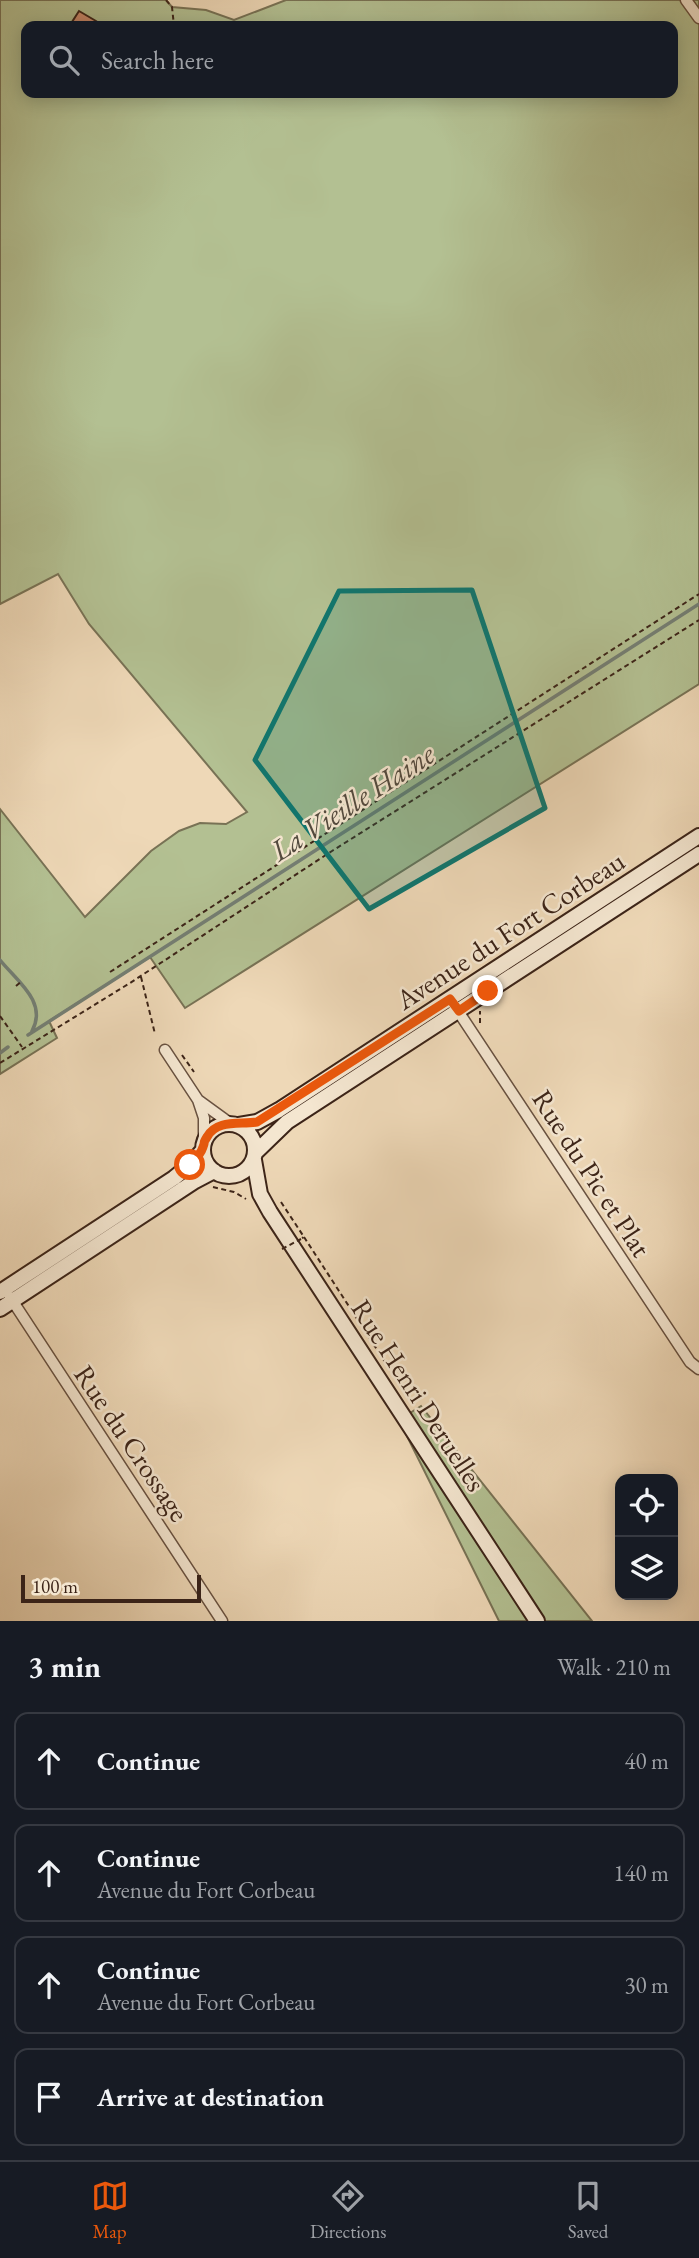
<!DOCTYPE html>
<html lang="en">
<head>
<meta charset="utf-8">
<style>
	body { margin:0; font-family:"EB Garamond",serif; background:#242831; color:#f1f3f6 }
	.controls { position:absolute; right:21px; bottom:21px; display:grid; overflow:hidden; border-radius:14px; box-shadow:0 4px 18px #0003 }
	.controls button { width:63px; height:63px; display:grid; place-items:center; padding:0; border:0; border-bottom:2px solid #363941; background:#171b24; color:#f1f3f6; font:35px sans-serif }
	.scale { position:absolute; left:21px; bottom:18px; width:180px; box-sizing:border-box; padding-left:7px; border:4px solid #3c2418; border-top:0; font-size:19px; line-height:24px; white-space:nowrap; color:#3c2418; -webkit-text-stroke:5px #f4e6d0; paint-order:stroke }
	.stop { position:absolute; width:21px; height:21px; margin:-16px; border:5px solid #ea580c; border-radius:50%; background:#fff }
	.stop.end { background:#ea580c; border-color:#fff; box-shadow:0 2px 7px #0008 }
	.list { margin:0; padding:0; list-style:none }
	h2 { display:flex; justify-content:space-between; align-items:center; height:91px; margin:0; padding:0 28px; font-size:30px }
	h2 small { font-size:23px; font-weight:400; color:#9ea1a6 }
	.list li { display:grid; grid-template-columns:46px 1fr auto; gap:21px; align-items:center; box-sizing:border-box; height:98px; margin:0 14px 14px; padding:0 14px; border:2px solid #363941; border-radius:14px }
	.list b { display:block; font-size:26px; white-space:nowrap }
	.list p { margin:0; font-size:23px; white-space:nowrap; color:#9ea1a6 }
	.list em { font-size:23px; font-style:normal; color:#9ea1a6 }
	.icon { flex:none; width:38px; height:38px; fill:none; stroke:currentColor; stroke-width:2; stroke-linecap:round; stroke-linejoin:round }
	.map { position:relative; flex:none; width:699px; height:1621px; overflow:hidden }
	.search { position:absolute; background:#171b24; box-shadow:0 4px 18px #0003; left:21px; right:21px; top:21px; height:77px; display:flex; align-items:center; gap:18px; box-sizing:border-box; padding:0 24px; border-radius:14px; color:#9ea1a6; font-size:26px }
	.sheet { height:539px; background:#171b24 }
	nav { display:flex; justify-content:space-around; align-items:center; box-sizing:border-box; height:98px; border-top:2px solid #363941; background:#171b24; font-size:19px; color:#9ea1a6 }
	nav a { display:grid; justify-items:center; gap:4px }
	nav .on { color:#ea580c }
	.map>svg:first-child { display:block }
	.green { fill:#b3c092; stroke:#787255; stroke-width:2; fill-rule:evenodd }
	.lines { fill:none; stroke-linecap:round; stroke-linejoin:round }
	.stream { stroke:#747e73; stroke-width:3.5 }
	.building { fill:#cf8c6f; stroke:#3c2418; stroke-width:2 }
	.street-casing { stroke:#685140; stroke-width:13 }
	.secondary-casing { stroke:#3c2418; stroke-width:18 }
	.path { stroke:#3c2418; stroke-width:2; stroke-dasharray:5 3.5; stroke-linecap:butt }
	.street { stroke:#f4e6d0; stroke-width:10 }
	.secondary { stroke:#f4e6d0; stroke-width:14 }
	.path-bridge { stroke:#3c2418; stroke-width:2; stroke-dasharray:5 3.5; stroke-linecap:butt }
	.route { stroke:#ea580c; stroke-width:9 }
	.marked { fill:#0f766e; fill-opacity:0.2; stroke:#0f766e; stroke-width:5; stroke-linejoin:round }
	.labels { text-anchor:middle; dominant-baseline:central; stroke-width:5; stroke-linejoin:round; paint-order:stroke }
	.street-label { font-size:28px; fill:#3c2418; stroke:#f4e6d0 }
	.water-label { font-size:30px; font-style:italic; fill:#534a3e; stroke:#f4e6d0 }
</style>
</head>
<body>
<div class="map">
<svg width="699" height="1621" viewBox="0 0 699 1621">
	<rect width="100%" height="100%" fill="#eed8b7"/>
	<filter id="stains"><feTurbulence type="fractalNoise" baseFrequency=".00286" numOctaves="4"/><feColorMatrix values="0 0 0 0 .2 0 0 0 0 .09 0 0 0 0 .02 0 0 0 .5 -.17"/></filter>
	<radialGradient id="worn" r=".72"><stop offset=".6" stop-color="#630" stop-opacity="0"/><stop offset="1" stop-color="#630" stop-opacity=".3"/></radialGradient>
	<path class="green" d="M 0,0 L 166,0 L 172,7 L 206,10 L 234,20 L 286,0 L 699,0 L 699,684 L 185,1008 L 150,957 L 49,1021 L 57,1038 L 0,1074 L 0,809 L 85,917 L 151,851 L 179,831 L 200,823 L 226,824 L 247,812 L 89,624 L 58,574 L 0,604 ZM 26,26 L 673,26 L 673,93 L 26,93 Z
		M 421,1406 L 592,1621 L 499,1621 L 399,1420 Z"/>
	<g class="lines">
		<path class="stream" d="M 0,960 C 17,981 48,1002 32,1031
			M 28,1035 L 699,604
			M 0,1053 L 8,1047"/>
	</g>
	<path class="building" d="M 79,11 L 96,21 L 93,26 L 79,26 L 72,22 Z"/>
	<g class="lines">
		<g class="street-casing">
			<path id="street" d="M 686,0 L 699,18
				M 450,999 L 690,1362 L 699,1369
				M 165,1050 L 198,1100 L 204,1118 L 204,1141
				M 198,1100 L 231,1124
				M 10,1297 L 222,1621"/>
		</g>
		<g class="secondary-casing">
			<path id="secondary" d="M203 1150a26 26 0 1 1 52 0a26 26 0 1 1-52 0Z
				M 239,1125 L 257,1122 L 279,1110 L 699,836
				M 256,1152 L 287,1122 L 699,854
				M 254,1160 L 260,1194 L 270,1212 L 537,1621
				M 0,1292 L 174,1178 L 190,1165 L 203,1150
				M 0,1309 L 195,1181 L 214,1171"/>
		</g>
		<path class="path" d="M 166,0 L 172,7 L 174,26
			M 110,972 L 699,594
			M 141,977 L 155,1034
			M 16,986 L 22,981
			M 0,1016 L 22,1047
			M 480,1023 L 480,1011
			M 182,1055 L 194,1072
			M 0,1063 L 130,983 L 332,851 L 699,620
			M 213,1187 L 234,1192 L 246,1199
			M 281,1202 L 304,1237 L 302,1238
			M 304,1237 L 411,1402"/>
		<use href="#street" class="street"/>
		<use href="#secondary" class="secondary"/>
		<path class="path-bridge" d="M 282,1249 L 301,1239"/>
	</g>
	<g class="lines">
		<path class="route" d="M 190,1165 C 195,1160 201,1154 203,1147 C 206,1139 202,1145 207,1137 C 217,1119 240,1125 257,1122 L 450,999 L 459,1011 L 488,991"/>
	</g>
	<path class="marked" d="M 472,590 L 545,808 L 369,909 L 255,760 L 339,591 Z"/>
	<g class="labels">
		<g class="street-label">
			<text transform="translate(510 930) rotate(-33)">Avenue du Fort Corbeau</text>
			<text transform="translate(592 1173) rotate(57)">Rue du Pic et Plat</text>
			<text transform="translate(419 1395) rotate(57)">Rue Henri Deruelles</text>
			<text transform="translate(132 1443) rotate(56)">Rue du Crossage</text>
		</g>
		<g class="water-label">
			<text transform="translate(352 802) rotate(-33)">La Vieille Haine</text>
		</g>
	</g>
	<rect width="100%" height="100%" filter="url(#stains)"/>
	<rect width="100%" height="100%" fill="url(#worn)"/>
</svg>
<div class="controls">
<button><svg class="icon" aria-label="locate" viewBox="0 0 24 24"><circle cx="12" cy="12" r="6"/><path d="M12 2v4M12 18v4M2 12h4M18 12h4"/></svg></button>
<button><svg class="icon" aria-label="layers" viewBox="0 0 24 24"><path d="M12 4l9 5-9 5-9-5zM3 14l9 5 9-5"/></svg></button>
</div>
<div class="scale">100 m</div>
<div class="stop" style="left:190px;top:1165px"></div>
<div class="stop end" style="left:488px;top:991px"></div>
<div class="search"><svg class="icon" aria-label="search" viewBox="0 0 24 24"><circle cx="10" cy="10" r="6"/><path d="M15 15l6 6"/></svg>Search here</div>
</div>
<section class="sheet">
<h2>3 min<small>Walk · 210 m</small></h2>
<ul class="list">
<li><svg class="icon" aria-label="ahead" viewBox="0 0 24 24"><path d="M12 20V5M6 11l6-6 6 6"/></svg><div><b>Continue</b></div><em>40 m</em></li>
<li><svg class="icon" aria-label="ahead" viewBox="0 0 24 24"><path d="M12 20V5M6 11l6-6 6 6"/></svg><div><b>Continue</b><p>Avenue du Fort Corbeau</p></div><em>140 m</em></li>
<li><svg class="icon" aria-label="ahead" viewBox="0 0 24 24"><path d="M12 20V5M6 11l6-6 6 6"/></svg><div><b>Continue</b><p>Avenue du Fort Corbeau</p></div><em>30 m</em></li>
<li><svg class="icon" aria-label="arrive" viewBox="0 0 24 24"><path d="M6 21V4h12l-3 4 3 4H6"/></svg><div><b>Arrive at destination</b></div></li>
</ul>
</section>
<nav>
<a class="on"><svg class="icon" aria-label="map" viewBox="0 0 24 24"><path d="M3 6l6-2 6 2 6-2v14l-6 2-6-2-6 2zM9 4v14M15 6v14"/></svg>Map</a>
<a><svg class="icon" aria-label="directions" viewBox="0 0 24 24"><path d="M12 3l9 9-9 9-9-9zM9 14v-3h6M13 9l2 2-2 2"/></svg>Directions</a>
<a><svg class="icon" aria-label="saved" viewBox="0 0 24 24"><path d="M7 4h10v16l-5-4-5 4z"/></svg>Saved</a>
</nav>
</body>
</html>
